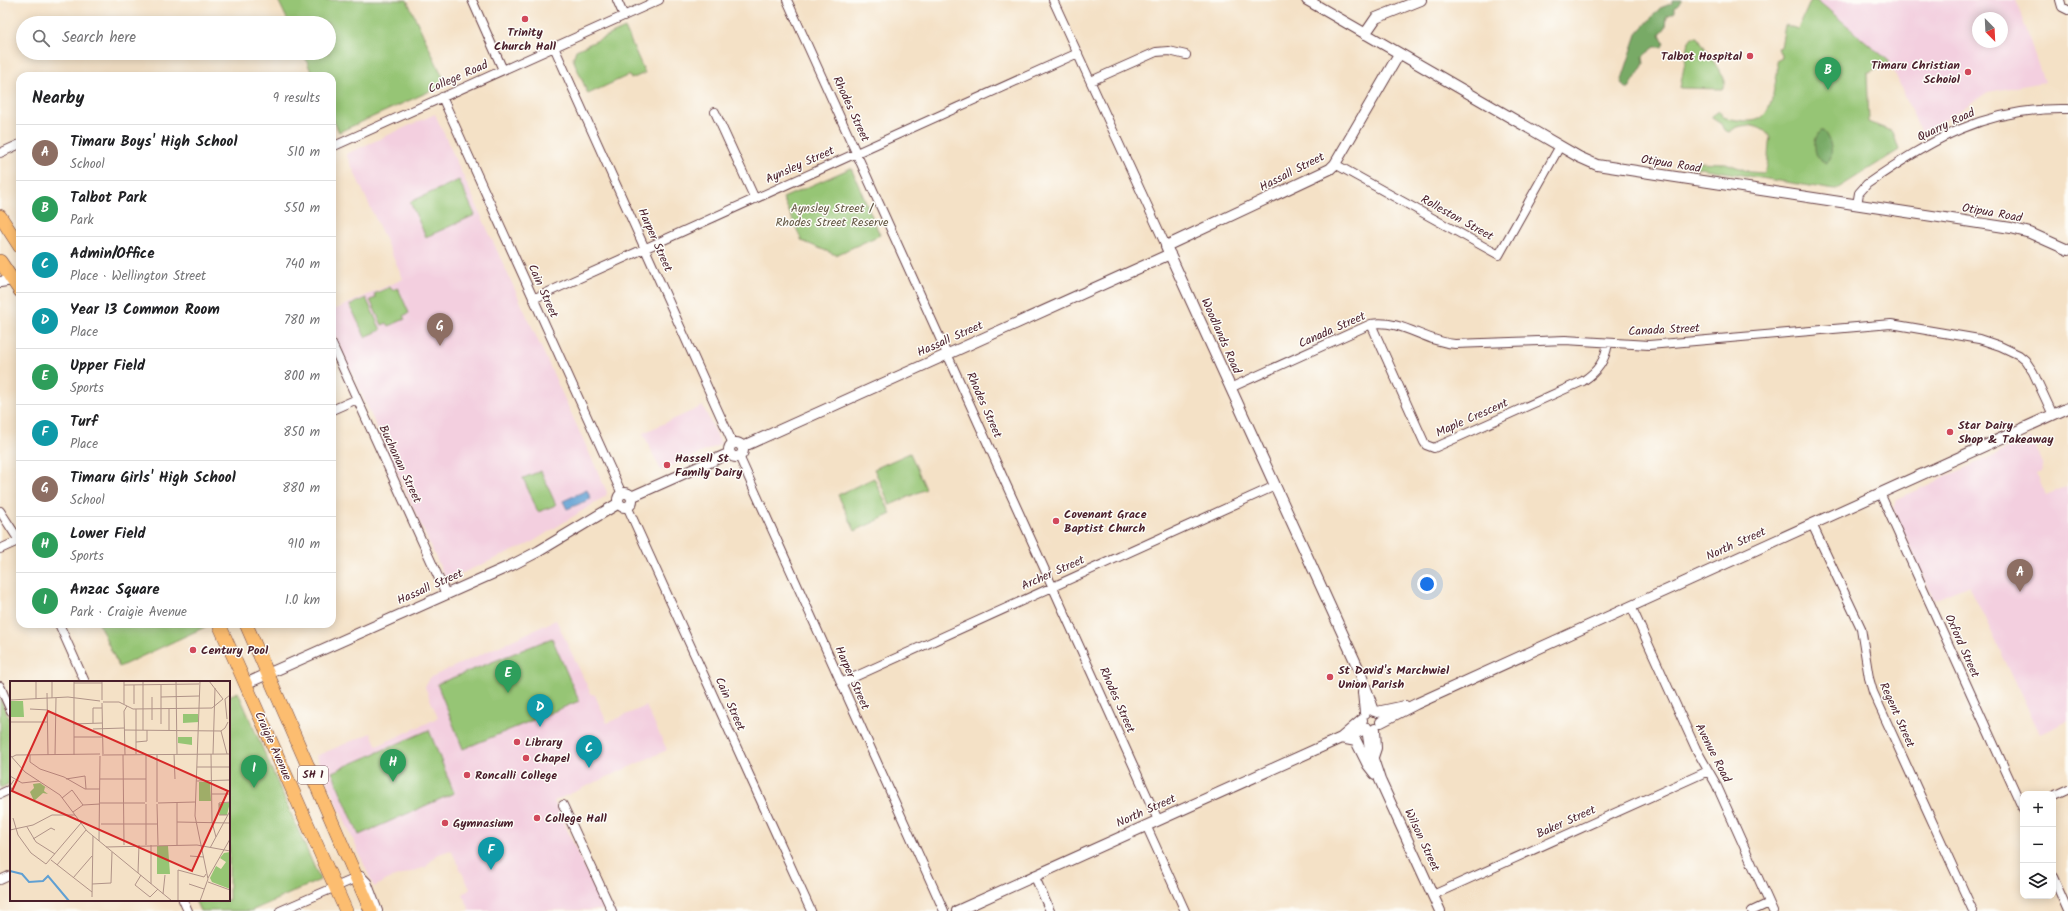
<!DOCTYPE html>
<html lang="en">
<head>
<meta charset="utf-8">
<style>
	body { margin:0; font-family:Kalam,sans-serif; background:#f2f2f2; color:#202124 }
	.controls { position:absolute; right:12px; bottom:12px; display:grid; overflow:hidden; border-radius:8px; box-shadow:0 2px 10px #0003 }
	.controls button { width:36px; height:36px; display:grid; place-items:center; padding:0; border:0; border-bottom:1px solid #e0e0e0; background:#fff; color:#202124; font:20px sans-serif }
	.compass { position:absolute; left:1972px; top:12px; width:36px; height:36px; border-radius:50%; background:#fff; box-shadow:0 2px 10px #0003; rotate:156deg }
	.you { position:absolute; left:1427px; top:584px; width:14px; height:14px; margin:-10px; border:3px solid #fff; border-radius:50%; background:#1a73e8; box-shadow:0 0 0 6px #1a73e833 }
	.badge { display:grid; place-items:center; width:26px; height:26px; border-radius:50%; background:#d1495b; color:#fff; font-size:13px; font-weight:700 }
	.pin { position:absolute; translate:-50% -33px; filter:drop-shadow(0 1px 2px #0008) }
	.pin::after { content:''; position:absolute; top:21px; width:14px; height:12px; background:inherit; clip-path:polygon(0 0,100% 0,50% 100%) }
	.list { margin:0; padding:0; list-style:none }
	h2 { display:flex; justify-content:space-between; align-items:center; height:52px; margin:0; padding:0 16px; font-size:17px }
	h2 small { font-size:13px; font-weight:400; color:#757577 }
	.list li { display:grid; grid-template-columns:26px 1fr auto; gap:12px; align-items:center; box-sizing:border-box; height:56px; padding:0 16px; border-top:1px solid #e0e0e0 }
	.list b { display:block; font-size:15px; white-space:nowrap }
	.list p { margin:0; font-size:13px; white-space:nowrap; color:#757577 }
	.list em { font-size:13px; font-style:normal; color:#757577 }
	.icon { flex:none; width:22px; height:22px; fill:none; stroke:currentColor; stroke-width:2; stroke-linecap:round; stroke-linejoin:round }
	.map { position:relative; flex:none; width:2068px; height:911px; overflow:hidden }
	.search { position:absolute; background:#fff; box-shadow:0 2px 10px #0003; left:16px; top:16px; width:320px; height:44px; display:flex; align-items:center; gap:10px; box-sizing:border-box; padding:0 14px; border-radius:22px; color:#757577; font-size:15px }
	.panel { position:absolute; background:#fff; box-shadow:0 2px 10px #0003; left:16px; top:72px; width:320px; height:556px; border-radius:12px }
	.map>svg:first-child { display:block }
	.built { fill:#f3cfdf; fill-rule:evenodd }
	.green { fill:#96c574; stroke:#707250 }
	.forest { fill:#78aa66; stroke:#616448 }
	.water { fill:#60a0d3; stroke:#55607f }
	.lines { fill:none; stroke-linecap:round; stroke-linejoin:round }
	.minor-casing { stroke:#643c42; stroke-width:10 }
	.tertiary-casing { stroke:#643c42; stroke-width:12 }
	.trunk-casing { stroke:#643c42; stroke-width:14 }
	.minor { stroke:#fff; stroke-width:8 }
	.tertiary { stroke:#fff; stroke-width:10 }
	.trunk { stroke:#fcbd6f; stroke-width:13 }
	.poi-dot { fill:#d1495b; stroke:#fdfcf7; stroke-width:1.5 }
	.labels { text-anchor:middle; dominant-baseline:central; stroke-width:3; stroke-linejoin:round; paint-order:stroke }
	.shield { fill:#fdfcf7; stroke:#806168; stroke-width:1 }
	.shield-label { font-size:11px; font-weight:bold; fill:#4a1f2b }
	.poi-label { font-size:12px; font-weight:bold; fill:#4a1f2b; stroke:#fdfcf7; text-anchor:start }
	.street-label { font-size:12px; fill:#4a1f2b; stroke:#fdfcf7 }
	.park-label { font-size:12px; fill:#655945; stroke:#fdfcf7 }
	.inset-river { fill:none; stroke:#60a0d3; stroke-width:2 }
	.inset-road { fill:none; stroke:#b09388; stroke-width:1 }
	.view { fill:#d62828; fill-opacity:0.15; stroke:#d62828; stroke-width:2 }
	.inset-edge { fill:none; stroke:#4a1f2b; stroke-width:2 }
</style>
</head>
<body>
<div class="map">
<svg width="2068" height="911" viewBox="0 0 2068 911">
	<rect width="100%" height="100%" fill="#fdfcf7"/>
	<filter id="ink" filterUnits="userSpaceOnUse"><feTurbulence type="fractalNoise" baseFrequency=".025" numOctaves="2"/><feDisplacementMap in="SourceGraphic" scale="8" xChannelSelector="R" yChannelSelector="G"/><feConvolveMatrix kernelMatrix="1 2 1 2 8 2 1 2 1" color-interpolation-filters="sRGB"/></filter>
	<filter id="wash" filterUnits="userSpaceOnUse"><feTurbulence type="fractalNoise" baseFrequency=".012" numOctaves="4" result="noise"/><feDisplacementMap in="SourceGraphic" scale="16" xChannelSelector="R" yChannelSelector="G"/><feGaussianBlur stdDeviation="0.9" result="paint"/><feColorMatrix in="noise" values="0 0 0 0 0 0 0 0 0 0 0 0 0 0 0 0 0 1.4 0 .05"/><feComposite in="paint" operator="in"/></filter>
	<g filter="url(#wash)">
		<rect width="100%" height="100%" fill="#f4e1c6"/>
		<path class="built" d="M 1817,0 L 2016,0 L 2044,82 L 1988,92 L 1922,135 L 1890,62 ZM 1978,18 L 2002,18 L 2002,42 L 1978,42 Z
			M 435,114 L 607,492 L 606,496 L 529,544 L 446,580 L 332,329 L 332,311 L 403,279 L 346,154 Z
			M 703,406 L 721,444 L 661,471 L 643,433 Z
			M 2031,438 L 2043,466 L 2042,472 L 2037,474 L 2046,495 L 2068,486 L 2068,721 L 2040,734 L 1969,585 L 1934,600 L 1893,508 L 1897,499 Z
			M 556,620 L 591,694 L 595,695 L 607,723 L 646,706 L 667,750 L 554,801 L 604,910 L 470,911 L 463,894 L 470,889 L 451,850 L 436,855 L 426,867 L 389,879 L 374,887 L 316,756 L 371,733 L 377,746 L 438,718 L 425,687 L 429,678 Z"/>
		<path class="green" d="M 278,0 L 407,0 L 446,84 L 339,132 L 332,117 L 332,76 L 313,76 L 303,53 L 329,53 L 329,23 L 289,23 Z
			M 1811,0 L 1817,0 L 1890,62 L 1867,73 L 1869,122 L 1893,132 L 1899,150 L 1835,190 L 1693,167 L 1692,163 L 1694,162 L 1726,163 L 1750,172 L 1764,173 C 1770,165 1767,148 1770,138 C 1766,127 1748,123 1738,127 C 1735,128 1732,130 1729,132 L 1724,130 L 1721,124 L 1712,118 L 1712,116 L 1719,111 L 1723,117 C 1756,125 1768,124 1774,89 C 1776,80 1779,69 1776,61 L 1782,58 L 1778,48 L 1781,47 L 1785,25 L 1798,29 Z
			M 625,28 L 645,73 L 631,79 L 629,75 L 588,94 L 573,59 L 576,50 Z
			M 1692,37 L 1698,37 L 1724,78 L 1724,85 L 1722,89 L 1680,88 L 1689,41 Z
			M 851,168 L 880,235 L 836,255 L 802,241 L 783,198 Z
			M 459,180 L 475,215 L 426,237 L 410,202 Z
			M 390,287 L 392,290 L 398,288 L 409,313 L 403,316 L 405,319 L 389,326 L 387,323 L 382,325 L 370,300 L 376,298 L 374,294 Z
			M 366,298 L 381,330 L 365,337 L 350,305 Z
			M 910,453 L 926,489 L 890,505 L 874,469 Z
			M 541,471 L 556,505 L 538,512 L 523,478 Z
			M 874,478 L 891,514 L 855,531 L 838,495 Z
			M 99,624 L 205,624 L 207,626 L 119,667 Z
			M 552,638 L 579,701 L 463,749 L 437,684 Z
			M 238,692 L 320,880 L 251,911 L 200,911 L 195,900 L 229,900 L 229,696 Z
			M 0,698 L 11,723 L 11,783 L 0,788 Z
			M 429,730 L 454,793 L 359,835 L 332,772 Z"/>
		<path class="forest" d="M 1673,0 L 1681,0 L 1681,2 L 1675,8 L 1675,12 L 1667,16 L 1666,27 L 1660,34 L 1664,43 L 1662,47 L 1655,47 L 1643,56 L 1644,64 L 1629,88 L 1626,88 L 1621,83 L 1622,79 L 1637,34 L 1660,8 L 1673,3 Z
			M 1820,131 L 1823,131 C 1830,138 1837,158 1825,163 C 1813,159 1812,140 1820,131 Z"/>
		<path class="water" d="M 587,490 L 591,499 L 567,509 L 563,501 Z"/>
	</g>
	<g filter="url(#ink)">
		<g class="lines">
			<g class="minor-casing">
				<path id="minor" d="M 472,0 L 503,70
					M 617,0 L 624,16
					M 787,0 L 1158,820
					M 1053,0 L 1166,246
					M 2060,0 L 2062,7 L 2068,10
					M 554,47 L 733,444
					M 1091,81 L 1156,52 L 1169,51 L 1186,55
					M 442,97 L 622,494
					M 715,112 L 755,199
					M 332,147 L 659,0
					M 0,153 L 20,144
					M 1335,164 L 1499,255 L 1560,146
					M 1857,205 L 1859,193 L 1867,184 C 1932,139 1986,107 2068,109
					M 533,299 L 1078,53
					M 1371,324 L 1424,442 L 1426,445 L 1434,448 L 1583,381 C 1598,371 1605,361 1608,343
					M 332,344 L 446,594
					M 1230,388 L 1371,324 C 1402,319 1425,342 1455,344 L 1565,340 L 1649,345 L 1891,324 L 1979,339 L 2000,346 L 2019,355 L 2025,360 L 2033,372 L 2053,415
					M 332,410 L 357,399
					M 739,456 L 944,911
					M 1880,493 L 2023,809
					M 627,506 L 811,911
					M 0,511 L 20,542
					M 1812,524 L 1861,628 L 1869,678 L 1873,692 L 1973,911
					M 0,549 L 20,540
					M 1631,606 L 1696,749 L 1716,784 L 1773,911
					M 59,624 L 85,682
					M 841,683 L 1275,486
					M 0,686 L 11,711
					M 0,794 L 11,789
					M 2053,796 L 2068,789
					M 563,805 L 612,911
					M 1146,825 L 1185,911
					M 1034,875 L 1050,911
					M 2053,877 L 2068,911
					M 0,880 L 11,875
					M 1433,895 L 1708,771
					M 183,900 L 188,911
					M 280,911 L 361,876 L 367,882 L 378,911
					M 1752,911 L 1769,903"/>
			</g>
			<g class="tertiary-casing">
				<path id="tertiary" d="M 1307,0 L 1579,157 L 1597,165 L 2011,228 L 2030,233 L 2068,250
					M 1365,34 L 1376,18 L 1421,0
					M 0,282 L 13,280
					M729 450a7 7 0 1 1 14 0a7 7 0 1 1-14 0Z
					M 742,447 L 1170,254
					M618 500a7 7 0 1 1 14 0a7 7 0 1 1-14 0Z
					M 631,497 L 730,453
					M 245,684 L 512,565 L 539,551 L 619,503
					M 1364,684 L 1363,692 L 1365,713
					M 1374,711 L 1360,672 L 1166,246 L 1330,169 L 1335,164 L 1399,54
					M 1377,712 L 1405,706
					M 1381,722 L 1416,704 L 2068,408
					M 1367,728 L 1370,750 L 1380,780 L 1440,911
					M 1345,735 L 1352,735 L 1367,728
					M 1341,738 L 1356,741 L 1368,765 L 1375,774
					M 1373,757 L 1376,748 L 1375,729
					M 957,911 L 1341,738 L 1362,720"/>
			</g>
			<g class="trunk-casing">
				<path id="trunk" d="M 0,216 L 20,247
					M 0,261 L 20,291
					M 219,624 L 346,911
					M 246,624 L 371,911"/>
			</g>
			<use href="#minor" class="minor"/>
			<use href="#tertiary" class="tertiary"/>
			<use href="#trunk" class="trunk"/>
		</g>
	</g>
	<g class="poi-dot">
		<circle cx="525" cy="19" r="4"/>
		<circle cx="1750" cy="56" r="4"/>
		<circle cx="1968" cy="72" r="4"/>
		<circle cx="1950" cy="432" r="4"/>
		<circle cx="667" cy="465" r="4"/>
		<circle cx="1056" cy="521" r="4"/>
		<circle cx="193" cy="650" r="4"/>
		<circle cx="1330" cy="677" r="4"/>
		<circle cx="517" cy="742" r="4"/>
		<circle cx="526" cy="758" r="4"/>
		<circle cx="467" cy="775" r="4"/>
		<circle cx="537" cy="818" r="4"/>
		<circle cx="445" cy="823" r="4"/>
	</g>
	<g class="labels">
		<rect class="shield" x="298" y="766" width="30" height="18" rx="3"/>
		<g class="shield-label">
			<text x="313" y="775">SH 1</text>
		</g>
		<g class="poi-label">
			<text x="525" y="32" text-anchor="middle">Trinity<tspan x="525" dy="14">Church Hall</tspan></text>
			<text x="1742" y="56" text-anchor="end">Talbot Hospital</text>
			<text x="1960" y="65" text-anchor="end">Timaru Christian<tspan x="1960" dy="14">Schoiol</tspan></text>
			<text x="1958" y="425">Star Dairy<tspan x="1958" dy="14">Shop &amp; Takeaway</tspan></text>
			<text x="675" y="458">Hassell St<tspan x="675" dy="14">Family Dairy</tspan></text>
			<text x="1064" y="514">Covenant Grace<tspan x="1064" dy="14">Baptist Church</tspan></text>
			<text x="201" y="650">Century Pool</text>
			<text x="1338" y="670">St David's Marchwiel<tspan x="1338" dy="14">Union Parish</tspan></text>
			<text x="525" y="742">Library</text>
			<text x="534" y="758">Chapel</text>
			<text x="475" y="775">Roncalli College</text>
			<text x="545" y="818">College Hall</text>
			<text x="453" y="823">Gymnasium</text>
		</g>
		<g class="street-label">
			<text transform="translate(458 77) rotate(-24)">College Road</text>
			<text transform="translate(851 109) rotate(65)">Rhodes Street</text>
			<text transform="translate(1946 125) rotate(-25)">Quarry Road</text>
			<text transform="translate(1671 164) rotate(9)">Otipua Road</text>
			<text transform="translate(800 165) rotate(-24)">Aynsley Street</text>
			<text transform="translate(1292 172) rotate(-27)">Hassall Street</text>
			<text transform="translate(1992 213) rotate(10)">Otipua Road</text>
			<text transform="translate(1457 218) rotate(29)">Rolleston Street</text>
			<text transform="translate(655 240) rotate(66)">Harper Street</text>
			<text transform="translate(543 291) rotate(66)">Cain Street</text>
			<text transform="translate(1332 330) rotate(-24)">Canada Street</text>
			<text transform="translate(1664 330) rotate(-3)">Canada Street</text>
			<text transform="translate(1221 336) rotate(66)">Woodlands Road</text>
			<text transform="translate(950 339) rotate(-24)">Hassall Street</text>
			<text transform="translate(984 405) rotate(66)">Rhodes Street</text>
			<text transform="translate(1472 418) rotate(-24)">Maple Crescent</text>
			<text transform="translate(400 464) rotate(65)">Buchanan Street</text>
			<text transform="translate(1736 544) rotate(-24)">North Street</text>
			<text transform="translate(1053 573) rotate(-24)">Archer Street</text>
			<text transform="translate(430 587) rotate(-24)">Hassall Street</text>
			<text transform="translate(1962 646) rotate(66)">Oxford Street</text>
			<text transform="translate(852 678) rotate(66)">Harper Street</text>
			<text transform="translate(1117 700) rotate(66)">Rhodes Street</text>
			<text transform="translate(730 704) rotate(66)">Cain Street</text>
			<text transform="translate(1897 715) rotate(66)">Regent Street</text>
			<text transform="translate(273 746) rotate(66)">Craigie Avenue</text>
			<text transform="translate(1713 753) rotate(63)">Avenue Road</text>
			<text transform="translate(1146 811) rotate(-24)">North Street</text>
			<text transform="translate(1566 822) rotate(-24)">Baker Street</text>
			<text transform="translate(1422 840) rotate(65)">Wilson Street</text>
		</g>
		<g class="park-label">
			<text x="832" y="208">Aynsley Street /<tspan x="832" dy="14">Rhodes Street Reserve</tspan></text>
		</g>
	</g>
	<g transform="translate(10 681)">
		<rect width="220" height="220" fill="#f4e1c6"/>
		<path d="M 0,20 L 13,20 L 14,36 L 1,36 ZM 173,33 L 188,33 L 189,41 L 173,42 ZM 168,56 L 182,56 L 182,64 L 168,62 ZM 189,101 L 200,101 L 201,120 L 189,120 ZM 30,102 L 41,110 L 35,106 L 34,110 L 38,113 L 33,112 L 24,120 L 20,111 L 24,107 L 23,103 ZM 220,121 L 217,134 L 210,134 L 209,123 ZM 147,165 L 158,165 L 160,193 L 147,193 ZM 220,171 L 220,208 L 202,201 L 200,197 L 206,185 L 211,188 L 216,181 L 210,177 L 214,172 Z" fill="#96c574"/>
		<path class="inset-river" d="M 0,190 L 12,193 L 19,201 L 33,200 L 38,195 L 59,220"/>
		<path class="inset-road" d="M 26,0 L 26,18M 42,0 L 42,17M 64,0 L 64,74M 114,0 L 114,23M 133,0 L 133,49M 166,0 L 167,73M 190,0 L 185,135 L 198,198 L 190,220M 199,0 L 213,18M 64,2 L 92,2M 151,3 L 151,43M 114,4 L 189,3M 37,12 L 38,74M 142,16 L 142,39M 151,16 L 189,15M 0,19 L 58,16 L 90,20M 92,19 L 92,0M 93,21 L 109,21 L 123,28 L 202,27 L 213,18M 92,22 L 93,73M 124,23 L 124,4M 20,28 L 38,29M 126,28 L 126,73M 159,28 L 159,49M 217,38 L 215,18 L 220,14M 0,41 L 37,41M 83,42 L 83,27 L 92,27M 63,43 L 92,42M 83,48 L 114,47M 114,49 L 211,50 L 215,47 L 218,41M 211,50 L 217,73M 64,56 L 92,56M 126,61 L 137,60 L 137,49M 136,73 L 136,121M 147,73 L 147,121M 164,73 L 165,98M 201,73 L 202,141 L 206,156M 203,73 L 205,7M 0,74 L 15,91 L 50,114 L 77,150 L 162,220M 20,74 L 20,81 L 30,88 L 54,96 L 75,108 L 90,108M 45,74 L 46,17M 92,74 L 220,73M 113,74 L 114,164M 115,74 L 114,30 L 117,25M 2,76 L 6,74 L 90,73M 187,86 L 220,86M 0,95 L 12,102 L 29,100M 56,98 L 75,95 L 76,108M 90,98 L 136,98M 187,100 L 220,99M 1,107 L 1,109 L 3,110 L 0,105 L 4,99M 201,113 L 220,113M 52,117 L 62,109 L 73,124M 90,122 L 135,122M 148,122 L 185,121M 136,123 L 136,164M 147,123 L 148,164M 63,131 L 73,124 L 90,123M 218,134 L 209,134 L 209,122 L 220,121M 3,137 L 8,154 L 21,172 L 36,183 L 71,142M 167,141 L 220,142M 91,143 L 148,143M 17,146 L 26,161 L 45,173M 0,149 L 23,144 L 42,134 L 65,134M 23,158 L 41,147 L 45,149M 89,160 L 90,75M 167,164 L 167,121M 96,166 L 187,164 L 220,170M 200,167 L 220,130M 180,175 L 194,176M 41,179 L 82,211M 47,184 L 76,149M 128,192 L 129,164M 131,194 L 125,204 L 140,216 L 148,208M 63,197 L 82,175M 198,197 L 220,158M 198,201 L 220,209M 82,203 L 101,202 L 102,171M 141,203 L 141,164M 179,203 L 194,208M 153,213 L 155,194M 82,216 L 83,155M 168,220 L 168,189 L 194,196 L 196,193"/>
		<path class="view" d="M 38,30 L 218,110 L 182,190 L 2,110 Z"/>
		<rect width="220" height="220" class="inset-edge"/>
	</g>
</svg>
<div class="controls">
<button>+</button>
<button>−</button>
<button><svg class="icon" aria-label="layers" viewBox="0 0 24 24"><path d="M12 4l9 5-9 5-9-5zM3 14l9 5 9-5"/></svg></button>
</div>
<svg class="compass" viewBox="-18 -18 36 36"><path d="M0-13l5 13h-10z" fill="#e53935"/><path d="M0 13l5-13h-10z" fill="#757577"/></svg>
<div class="you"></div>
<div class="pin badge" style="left:2020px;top:592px;background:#8d6e63">A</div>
<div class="pin badge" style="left:1828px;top:90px;background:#2e9e5b">B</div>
<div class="pin badge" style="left:589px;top:768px;background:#0f9aa8">C</div>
<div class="pin badge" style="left:540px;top:727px;background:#0f9aa8">D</div>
<div class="pin badge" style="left:508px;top:693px;background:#2e9e5b">E</div>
<div class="pin badge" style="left:491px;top:870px;background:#0f9aa8">F</div>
<div class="pin badge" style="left:440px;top:346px;background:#8d6e63">G</div>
<div class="pin badge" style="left:393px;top:782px;background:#2e9e5b">H</div>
<div class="pin badge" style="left:254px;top:788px;background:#2e9e5b">I</div>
<div class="search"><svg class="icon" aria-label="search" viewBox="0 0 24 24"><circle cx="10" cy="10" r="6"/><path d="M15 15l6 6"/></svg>Search here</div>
<section class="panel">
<h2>Nearby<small>9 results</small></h2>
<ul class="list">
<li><span class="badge" style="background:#8d6e63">A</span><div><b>Timaru Boys' High School</b><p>School</p></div><em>510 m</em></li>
<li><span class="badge" style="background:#2e9e5b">B</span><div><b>Talbot Park</b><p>Park</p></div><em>550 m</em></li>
<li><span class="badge" style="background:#0f9aa8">C</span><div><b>Admin/Office</b><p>Place · Wellington Street</p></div><em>740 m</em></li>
<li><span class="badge" style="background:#0f9aa8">D</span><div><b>Year 13 Common Room</b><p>Place</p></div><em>780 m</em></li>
<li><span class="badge" style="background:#2e9e5b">E</span><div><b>Upper Field</b><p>Sports</p></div><em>800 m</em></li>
<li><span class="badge" style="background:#0f9aa8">F</span><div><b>Turf</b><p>Place</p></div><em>850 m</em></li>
<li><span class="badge" style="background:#8d6e63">G</span><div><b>Timaru Girls' High School</b><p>School</p></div><em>880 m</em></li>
<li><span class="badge" style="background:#2e9e5b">H</span><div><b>Lower Field</b><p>Sports</p></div><em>910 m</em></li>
<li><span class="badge" style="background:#2e9e5b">I</span><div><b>Anzac Square</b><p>Park · Craigie Avenue</p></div><em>1.0 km</em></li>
</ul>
</section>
</div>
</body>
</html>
